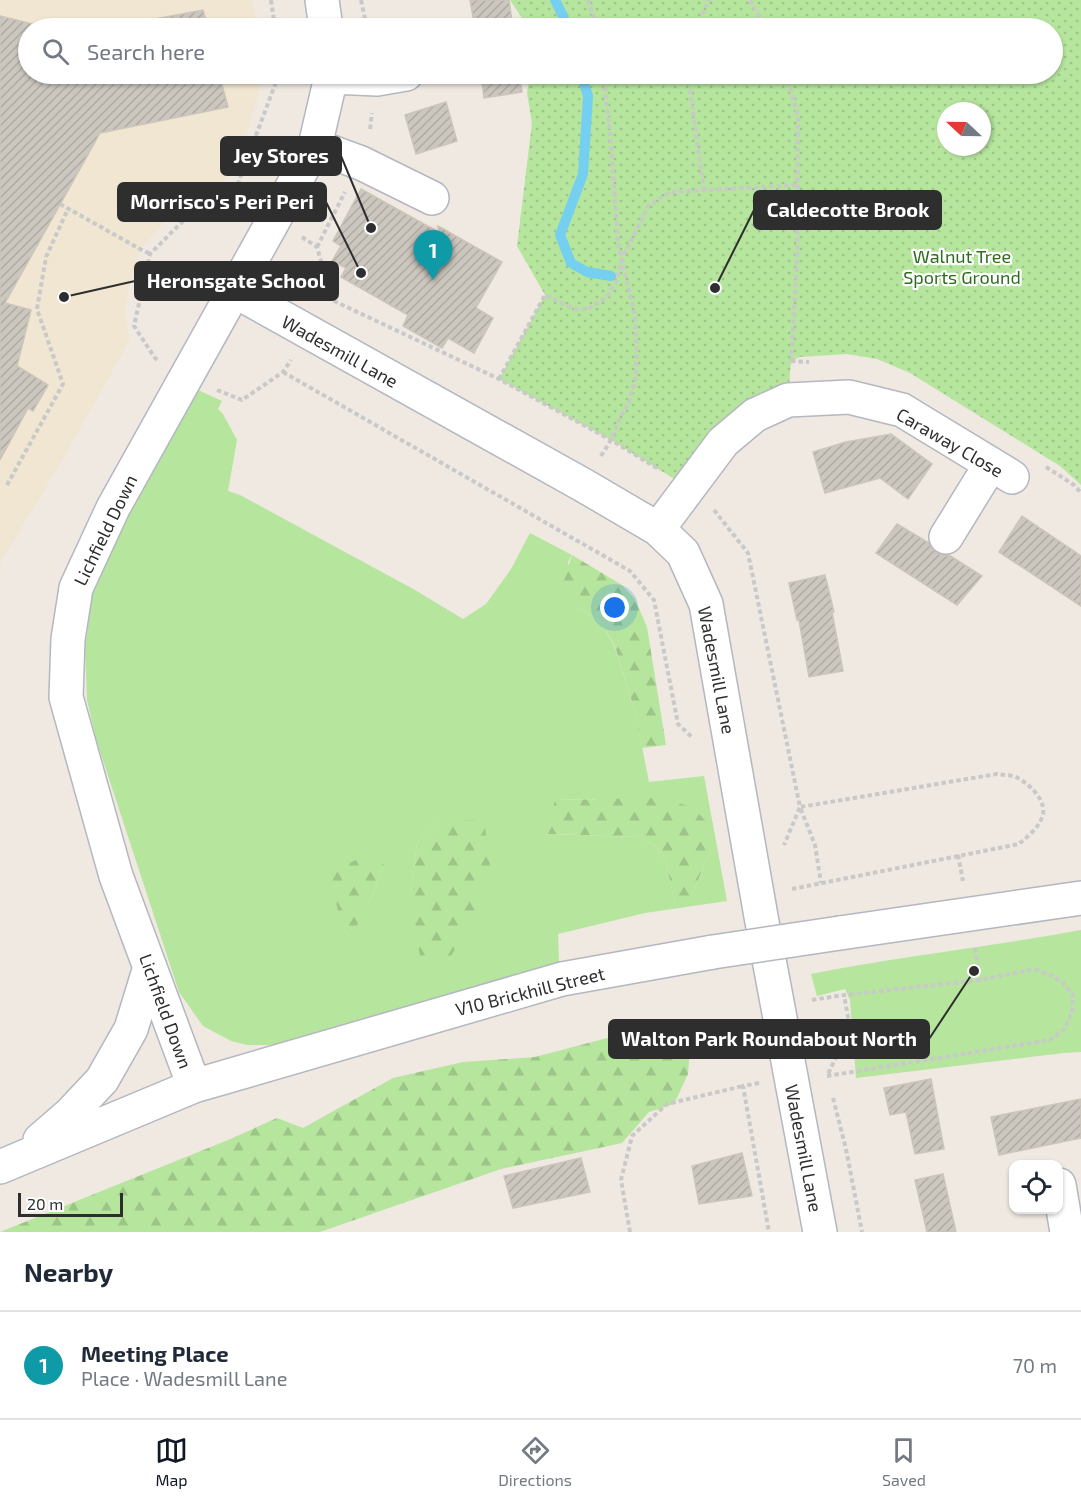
<!DOCTYPE html>
<html lang="en">
<head>
<meta charset="utf-8">
<style>
	body { margin:0; font-family:"Exo 2",sans-serif; background:#f2f2f3; color:#1f2937 }
	.controls { position:absolute; right:18px; bottom:18px; display:grid; overflow:hidden; border-radius:12px; box-shadow:0 2px 4px #0004 }
	.controls button { width:54px; height:54px; display:grid; place-items:center; padding:0; border:0; border-bottom:2px solid #e0e1e3; background:#fff; color:#1f2937; font:30px sans-serif }
	.compass { position:absolute; left:937px; top:102px; width:54px; height:54px; border-radius:50%; background:#fff; box-shadow:0 2px 4px #0004; rotate:292deg }
	.scale { position:absolute; left:18px; bottom:15px; width:105px; box-sizing:border-box; padding-left:6px; border:3px solid #2e2e2e; border-top:0; font-size:16px; line-height:21px; white-space:nowrap; color:#2e2e2e; -webkit-text-stroke:4px #fff; paint-order:stroke }
	.you { position:absolute; left:615px; top:608px; width:21px; height:21px; margin:-15px; border:4px solid #fff; border-radius:50%; background:#1a73e8; box-shadow:0 0 0 9px #1a73e833 }
	.badge { display:grid; place-items:center; width:39px; height:39px; border-radius:50%; background:#111827; color:#fff; font-size:20px; font-weight:700 }
	.pin { position:absolute; translate:-50% -50px; filter:drop-shadow(0 2px 3px #0008) }
	.pin::after { content:''; position:absolute; top:32px; width:21px; height:18px; background:inherit; clip-path:polygon(0 0,100% 0,50% 100%) }
	.list { margin:0; padding:0; list-style:none }
	h2 { display:flex; justify-content:space-between; align-items:center; height:78px; margin:0; padding:0 24px; font-size:26px }
	h2 small { font-size:20px; font-weight:400; color:#747a83 }
	.list li { display:grid; grid-template-columns:39px 1fr auto; gap:18px; align-items:center; box-sizing:border-box; height:108px; padding:0 24px; border-top:2px solid #e0e1e3 }
	.list b { display:block; font-size:22px; white-space:nowrap }
	.list p { margin:0; font-size:20px; white-space:nowrap; color:#747a83 }
	.list em { font-size:20px; font-style:normal; color:#747a83 }
	.icon { flex:none; width:33px; height:33px; fill:none; stroke:currentColor; stroke-width:2; stroke-linecap:round; stroke-linejoin:round }
	.map { position:relative; flex:none; width:1081px; height:1232px; overflow:hidden }
	.search { position:absolute; background:#fff; box-shadow:0 2px 4px #0004; left:18px; right:18px; top:18px; height:66px; display:flex; align-items:center; gap:15px; box-sizing:border-box; padding:0 21px; border-radius:33px; color:#747a83; font-size:22px }
	.sheet { height:186px; background:#fff }
	nav { display:flex; justify-content:space-around; align-items:center; box-sizing:border-box; height:84px; border-top:2px solid #e0e1e3; background:#fff; font-size:16px; color:#747a83 }
	nav a { display:grid; justify-items:center; gap:3px }
	nav .on { color:#111827 }
	.map>svg:first-child { display:block }
	.education { fill:#f0e6d1 }
	.grass { fill:#b6e59e; fill-rule:evenodd }
	.forest { fill:url(#forest-firs) }
	.park { fill:url(#park-dots); fill-rule:evenodd }
	.lines { fill:none; stroke-linecap:round; stroke-linejoin:round }
	.stream { stroke:#75cff0; stroke-width:10 }
	.building { fill:url(#building-hatch); stroke:#cbc5ba; stroke-width:1.5 }
	.minor-casing { stroke:#b4b7c1; stroke-width:36 }
	.path { stroke:#c9c9c9; stroke-width:4; stroke-dasharray:4.5 3; stroke-linecap:butt }
	.minor { stroke:#fff; stroke-width:33 }
	.minor-bridge-casing { stroke:#b4b7c1; stroke-width:36; stroke-linecap:butt }
	.minor-bridge { stroke:#fff; stroke-width:33 }
	.labels { text-anchor:middle; dominant-baseline:central; stroke-width:4.5; stroke-linejoin:round; paint-order:stroke }
	.park-label { font-size:18px; fill:#2c6e1b; stroke:#fff }
	.street-label { font-size:18px; fill:#2e2e2e; stroke:#fff }
	.leader { fill:none; stroke:#2e2e2e; stroke-width:2 }
	.callout-dot { fill:#2e2e2e; stroke:#fff; stroke-width:2 }
	.callout { fill:#2e2e2e; stroke:#2e2e2e; stroke-width:2 }
	.callout-label { font-size:20px; text-anchor:middle; font-weight:bold; fill:#fff }
</style>
</head>
<body>
<div class="map">
<svg width="1081" height="1232" viewBox="0 0 1081 1232">
	<defs>
		<pattern id="forest-firs" width="22" height="20" patternUnits="userSpaceOnUse" patternTransform="scale(1.5)"><rect width="22" height="20" fill="#b6e59e"/><path d="M5 1l3.5 6h-7zM16 11l3.5 6h-7z" fill="#9dc588"/></pattern>
		<pattern id="park-dots" width="8" height="8" patternUnits="userSpaceOnUse" patternTransform="scale(1.5)"><rect width="8" height="8" fill="#b6e59e"/><path d="M2 2h.1M6 6h.1" fill="none" stroke="#9dc588" stroke-width="1.8" stroke-linecap="round"/></pattern>
		<pattern id="building-hatch" width="6" height="6" patternUnits="userSpaceOnUse" patternTransform="scale(1.5)"><rect width="6" height="6" fill="#cbc7bf"/><path d="M-1 1l2-2M0 6l6-6M5 7l2-2" fill="none" stroke="#afaba4"/></pattern>
	</defs>
	<rect width="100%" height="100%" fill="#efe9e1"/>
	<path class="education" d="M 0,0 L 252,0 L 257,28 L 28,28 L 28,74 L 260,74 L 260,89 L 243,147 L 218,193 L 193,200 L 167,219 L 140,250 L 130,281 L 125,312 L 130,340 L 61,462 L 2,560 L 0,567 Z"/>
	<path class="grass" d="M 198,390 L 222,401 L 218,409 L 223,414 L 237,440 L 228,491 L 240,495 L 415,590 L 463,619 L 486,604 L 511,569 L 530,533 L 572,555 L 568,562 L 575,606 L 600,621 L 615,647 L 635,712 L 649,782 L 704,776 L 727,901 L 645,913 L 558,934 L 559,962 L 280,1045 L 247,1045 L 231,1041 L 203,1026 L 179,992 L 96,739 L 87,700 L 85,649 L 92,593 L 108,552 L 135,500 ZM 595,799 L 707,857 L 695,888 L 687,903 L 675,904 L 666,862 L 657,847 L 639,837 L 548,834 L 556,800 ZM 440,821 L 411,894 L 417,843 ZM 384,865 L 371,898 L 350,936 L 342,928 Z
		M 1081,930 L 1081,1052 L 1064,1053 L 856,1078 L 850,1000 L 845,989 L 817,996 L 811,974 C 901,956 991,947 1081,930 Z"/>
	<path class="forest" d="M 572,555 L 622,585 L 635,599 L 647,627 L 666,745 L 642,748 L 635,712 L 615,646 L 600,621 L 575,606 L 563,595 L 563,583 Z
		M 657,798 L 693,807 L 709,825 L 707,857 L 695,888 L 687,904 L 675,904 L 666,862 L 657,847 L 639,837 L 548,834 L 555,800 Z
		M 484,820 L 490,865 L 473,915 L 449,960 L 421,964 L 411,894 L 417,843 L 440,821 Z
		M 372,852 L 384,865 L 371,898 L 351,937 L 342,928 L 329,873 Z
		M 666,1021 L 691,1036 L 688,1074 L 674,1104 L 649,1112 L 622,1143 L 501,1169 L 320,1232 L 0,1232 L 228,1140 L 277,1118 L 303,1128 L 393,1078 L 463,1062 L 535,1057 L 630,1032 Z"/>
	<path class="park" d="M 510,0 L 1081,0 L 1081,485 L 1060,466 L 910,373 L 877,359 L 847,354 L 800,357 L 791,361 L 788,400 L 689,488 L 611,440 L 499,379 L 545,295 L 517,246 L 532,123 L 527,93 L 530,74 L 1052,74 L 1052,28 L 525,28 L 522,18 ZM 946,111 L 982,111 L 982,147 L 946,147 Z"/>
	<g class="lines">
		<path class="stream" d="M 555,0 L 563,16 L 567,28
			M 581,74 L 588,96 L 583,174 L 560,235 L 571,263 L 587,272 L 611,276"/>
	</g>
	<path class="building" d="M 470,0 L 509,0 L 513,28 L 475,28 Z
		M 203,10 L 208,28 L 106,28 Z
		M 0,16 L 48,28 L 28,28 L 28,74 L 219,74 L 228,107 L 100,133 L 5,303 L 31,310 L 17,366 L 48,385 L 33,411 L 28,408 L 0,460 Z
		M 481,74 L 519,74 L 522,92 L 484,98 Z
		M 446,102 L 457,141 L 416,154 L 405,115 Z
		M 361,189 L 440,233 L 438,226 L 502,262 L 476,308 L 493,318 L 474,353 L 448,338 L 442,348 L 403,326 L 408,315 L 341,277 L 346,268 L 332,261 L 341,246 L 333,241 Z
		M 891,434 L 932,464 L 908,499 L 880,478 L 825,493 L 813,452 L 846,442 Z
		M 1022,516 L 1081,556 L 1081,606 L 999,552 Z
		M 897,524 L 929,543 L 930,546 L 937,553 L 945,556 L 949,555 L 982,576 L 957,605 L 876,553 Z
		M 825,575 L 834,612 L 832,612 L 843,671 L 809,677 L 799,620 L 797,620 L 789,583 Z
		M 931,1079 L 944,1149 L 915,1154 L 906,1112 L 890,1115 L 884,1088 Z
		M 1081,1099 L 1081,1138 L 999,1155 L 991,1117 Z
		M 742,1153 L 752,1196 L 699,1204 L 692,1166 Z
		M 581,1158 L 590,1192 L 513,1208 L 504,1176 Z
		M 943,1174 L 956,1232 L 927,1232 L 915,1180 Z"/>
	<g class="lines">
		<g class="minor-casing">
			<path id="minor" d="M 322,0 L 326,28
				M 331,77 L 377,79 L 406,74
				M 315,146 L 361,163 L 432,198
				M 235,291 L 583,485 L 658,529 L 683,553 L 706,604 L 762,922 L 820,1232
				M 658,529 L 723,442 L 755,415 L 788,400 L 849,397 L 902,410 L 1012,477
				M 946,537 L 991,464
				M 840,933 L 1081,898
				M 194,1086 L 116,876 L 66,697 L 68,639 L 76,588 L 113,508 L 315,146 L 331,77 L 331,74
				M 40,1140 L 70,1114 L 102,1080 L 131,1029 L 150,967
				M 0,1167 L 194,1086 L 562,979 L 713,952
				M 1059,1185 L 1067,1232"/>
		</g>
		<path class="path" d="M 271,0 L 275,28
			M 361,0 L 367,28
			M 588,0 L 597,28
			M 750,0 L 765,28
			M 702,15 L 709,0
			M 786,74 L 798,116 L 797,259 L 791,365
			M 690,90 L 704,191
			M 370,129 L 372,113
			M 60,204 L 140,249 L 150,254
			M 242,206 L 231,202 L 279,74
			M 302,237 L 317,247 L 332,300 L 499,379 L 611,440 L 660,470
			M 317,247 L 345,192
			M 157,360 L 155,358 L 134,326 L 150,254 L 187,217 L 231,202
			M 791,361 L 809,362
			M 283,372 L 630,571 L 654,600 L 678,724 L 693,738
			M 499,379 L 545,295 L 574,309 L 588,309 L 607,297 L 617,280 L 622,259 L 649,205 L 670,192 L 797,185
			M 217,390 L 242,400 L 283,372 L 291,360
			M 601,456 L 611,440 L 620,418 L 628,404 L 635,381 L 637,354 L 635,316 L 618,243 L 610,132 L 603,74
			M 1046,467 L 1074,485 L 1081,493
			M 7,485 L 63,384 L 37,309 L 46,257 L 68,209
			M 714,510 L 748,553 L 800,807 L 784,845
			M 958,855 L 963,881
			M 792,889 L 1019,844 C 1028,836 1040,827 1043,814 C 1046,799 1028,783 1016,777 C 1010,775 1003,775 997,774 L 800,807 L 815,845 L 821,883
			M 975,948 L 980,980
			M 812,1000 L 844,995 L 980,980 L 1034,969 L 1053,976 L 1063,983 L 1073,995 L 1072,1013 L 1064,1029 L 1050,1040 L 827,1076 L 850,1028 L 844,995
			M 759,1083 L 743,1086 L 769,1232
			M 833,1098 L 846,1149 L 862,1232
			M 630,1232 L 621,1180 L 632,1136 L 667,1104 L 743,1086"/>
		<use href="#minor" class="minor"/>
		<g class="minor-bridge-casing">
			<path id="minor-bridge" d="M 713,952 L 840,933"/>
		</g>
		<use href="#minor-bridge" class="minor-bridge"/>
	</g>
	<g class="labels">
		<g class="park-label">
			<text x="962" y="256">Walnut Tree<tspan x="962" dy="21">Sports Ground</tspan></text>
		</g>
		<g class="street-label">
			<text transform="translate(340 351) rotate(29)">Wadesmill Lane</text>
			<text transform="translate(950 442) rotate(30)">Caraway Close</text>
			<text transform="translate(105 530) rotate(-64)">Lichfield Down</text>
			<text transform="translate(717 670) rotate(79)">Wadesmill Lane</text>
			<text transform="translate(530 991) rotate(-14)">V10 Brickhill Street</text>
			<text transform="translate(166 1011) rotate(70)">Lichfield Down</text>
			<text transform="translate(804 1148) rotate(79)">Wadesmill Lane</text>
		</g>
	</g>
	<path class="leader" d="M371 228L341 156M361 273L326 202M715 288L754 210M64 297L135 281M974 971L929 1039"/>
	<g class="callout-dot">
		<circle cx="371" cy="228" r="6"/>
		<circle cx="361" cy="273" r="6"/>
		<circle cx="715" cy="288" r="6"/>
		<circle cx="64" cy="297" r="6"/>
		<circle cx="974" cy="971" r="6"/>
	</g>
	<g class="callout">
		<rect x="221" y="137" width="120" height="38" rx="6"/>
		<rect x="118" y="183" width="208" height="38" rx="6"/>
		<rect x="754" y="191" width="187" height="38" rx="6"/>
		<rect x="135" y="262" width="203" height="38" rx="6"/>
		<rect x="609" y="1020" width="320" height="38" rx="6"/>
	</g>
	<g class="callout-label">
		<text x="281" y="163">Jey Stores</text>
		<text x="222" y="209">Morrisco's Peri Peri</text>
		<text x="848" y="217">Caldecotte Brook</text>
		<text x="236" y="288">Heronsgate School</text>
		<text x="769" y="1046">Walton Park Roundabout North</text>
	</g>
</svg>
<div class="controls">
<button><svg class="icon" aria-label="locate" viewBox="0 0 24 24"><circle cx="12" cy="12" r="6"/><path d="M12 2v4M12 18v4M2 12h4M18 12h4"/></svg></button>
</div>
<svg class="compass" viewBox="-18 -18 36 36"><path d="M0-13l5 13h-10z" fill="#e53935"/><path d="M0 13l5-13h-10z" fill="#747a83"/></svg>
<div class="scale">20 m</div>
<div class="you"></div>
<div class="pin badge" style="left:433px;top:280px;background:#0f9aa8">1</div>
<div class="search"><svg class="icon" aria-label="search" viewBox="0 0 24 24"><circle cx="10" cy="10" r="6"/><path d="M15 15l6 6"/></svg>Search here</div>
</div>
<section class="sheet">
<h2>Nearby<small></small></h2>
<ul class="list">
<li><span class="badge" style="background:#0f9aa8">1</span><div><b>Meeting Place</b><p>Place · Wadesmill Lane</p></div><em>70 m</em></li>
</ul>
</section>
<nav>
<a class="on"><svg class="icon" aria-label="map" viewBox="0 0 24 24"><path d="M3 6l6-2 6 2 6-2v14l-6 2-6-2-6 2zM9 4v14M15 6v14"/></svg>Map</a>
<a><svg class="icon" aria-label="directions" viewBox="0 0 24 24"><path d="M12 3l9 9-9 9-9-9zM9 14v-3h6M13 9l2 2-2 2"/></svg>Directions</a>
<a><svg class="icon" aria-label="saved" viewBox="0 0 24 24"><path d="M7 4h10v16l-5-4-5 4z"/></svg>Saved</a>
</nav>
</body>
</html>
